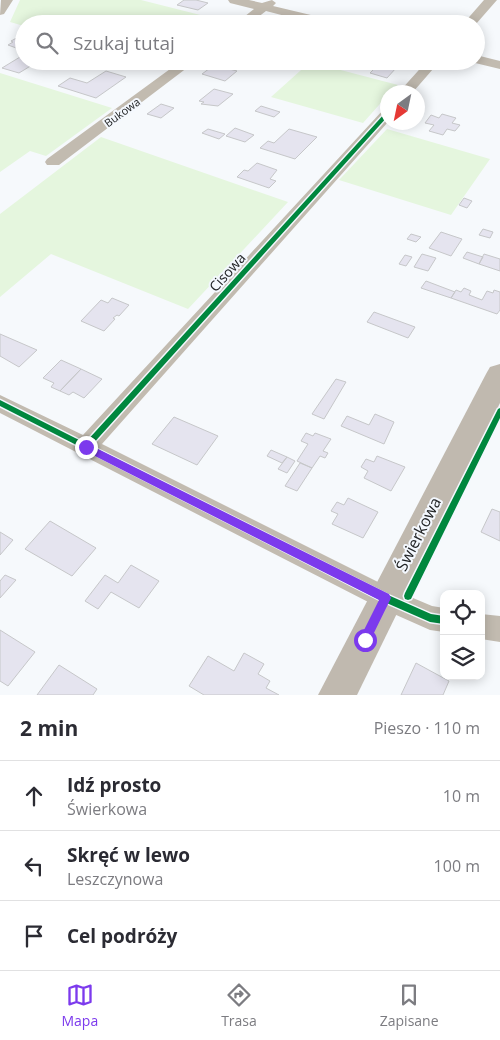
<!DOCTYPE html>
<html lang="pl">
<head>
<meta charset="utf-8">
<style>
	body { margin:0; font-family:"Open Sans",sans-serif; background:#f7f7f7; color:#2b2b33 }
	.controls { position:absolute; right:15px; bottom:15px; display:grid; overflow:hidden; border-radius:10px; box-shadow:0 2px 12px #0003 }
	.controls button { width:45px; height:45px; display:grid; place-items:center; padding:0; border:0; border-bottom:1px solid #e1e1e2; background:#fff; color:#2b2b33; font:25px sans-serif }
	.compass { position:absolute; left:380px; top:85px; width:45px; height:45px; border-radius:50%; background:#fff; box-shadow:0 2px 12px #0003; rotate:213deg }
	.stop { position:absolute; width:15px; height:15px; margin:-11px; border:4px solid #7c3aed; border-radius:50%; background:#fff }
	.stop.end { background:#7c3aed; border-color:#fff; box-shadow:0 1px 5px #0008 }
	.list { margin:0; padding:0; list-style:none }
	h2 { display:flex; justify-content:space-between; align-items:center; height:65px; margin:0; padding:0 20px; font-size:21px }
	h2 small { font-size:16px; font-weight:400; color:#7c7c81 }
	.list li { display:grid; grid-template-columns:32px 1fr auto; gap:15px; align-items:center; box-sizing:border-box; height:70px; padding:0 20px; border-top:1px solid #e1e1e2 }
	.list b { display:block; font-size:19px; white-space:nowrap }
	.list p { margin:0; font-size:16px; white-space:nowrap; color:#7c7c81 }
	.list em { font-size:16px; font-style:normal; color:#7c7c81 }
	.icon { flex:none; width:28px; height:28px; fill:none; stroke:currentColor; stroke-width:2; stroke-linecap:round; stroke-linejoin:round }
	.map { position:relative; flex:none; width:500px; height:695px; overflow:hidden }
	.search { position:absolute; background:#fff; box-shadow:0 2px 12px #0003; left:15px; right:15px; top:15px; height:55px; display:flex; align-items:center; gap:12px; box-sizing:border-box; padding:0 18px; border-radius:28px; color:#7c7c81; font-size:19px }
	.sheet { height:275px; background:#fff }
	nav { display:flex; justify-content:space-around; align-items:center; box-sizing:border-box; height:70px; border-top:1px solid #e1e1e2; background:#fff; font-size:14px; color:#7c7c81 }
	nav a { display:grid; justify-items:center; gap:2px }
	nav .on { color:#7c3aed }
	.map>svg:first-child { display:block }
	.green { fill:#e5f6de }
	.building { fill:#e5e4ef; stroke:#c6c7c9 }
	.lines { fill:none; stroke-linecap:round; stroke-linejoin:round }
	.street { fill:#c2bbb0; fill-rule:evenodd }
	.secondary { fill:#c0b9af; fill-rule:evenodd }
	.cycleway-casing { stroke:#f4f8fe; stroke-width:3 }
	.cycleway { fill:#00873e; fill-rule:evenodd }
	.route { fill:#7c3aed }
	.labels { text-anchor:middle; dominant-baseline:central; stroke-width:4; stroke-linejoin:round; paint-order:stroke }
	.far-street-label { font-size:11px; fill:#212325; stroke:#f4f8fe }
	.street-label { font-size:14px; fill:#212325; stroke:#f4f8fe }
	.near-street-label { font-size:16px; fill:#212325; stroke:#f4f8fe }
</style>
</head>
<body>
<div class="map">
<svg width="500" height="695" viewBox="0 0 500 695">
	<rect width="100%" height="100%" fill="#f6f9fc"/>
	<path class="green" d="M 20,0 L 141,0 L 228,22 L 162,24 L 128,15 L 114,24 L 24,24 L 24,26 L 10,22 Z
		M 310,62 L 398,85 L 391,92 L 388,92 L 387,96 L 363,123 L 271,97 Z
		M 0,73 L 112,108 L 46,156 L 30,151 L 0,172 Z
		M 387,129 L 490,159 L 451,215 L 339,180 Z
		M 101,137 L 288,202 L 188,309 L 51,254 L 0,297 L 0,214 Z"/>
	<path class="building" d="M 184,0 L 196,0 L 208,3 L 198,10 L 177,5 Z
		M 24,34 L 24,46 L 19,49 L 8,45 L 13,42 L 11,41 Z
		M 20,57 L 24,58 L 24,61 L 37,62 L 19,73 L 2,68 Z
		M 376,63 L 396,68 L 387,78 L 370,73 L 373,70 L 370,69 Z
		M 214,65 L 237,71 L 225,81 L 202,74 Z
		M 106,71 L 126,77 L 96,98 L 58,86 L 70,78 L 87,83 Z
		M 214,89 L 233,94 L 218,106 L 201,104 L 204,102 L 199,101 Z
		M 161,104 L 174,108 L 161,118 L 147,114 Z
		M 261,106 L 280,112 L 274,117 L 255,111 Z
		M 442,114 L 456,118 L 452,123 L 460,125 L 455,131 L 447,129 L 443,135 L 429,131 L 434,125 L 425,123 L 431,115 L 439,118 Z
		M 235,128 L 254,135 L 245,142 L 226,136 Z
		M 208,129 L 225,134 L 219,139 L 202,133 Z
		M 289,129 L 317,137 L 295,159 L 260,148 L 268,141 L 274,143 Z
		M 257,163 L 277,170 L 270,179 L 276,181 L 269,188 L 237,177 L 244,170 L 248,171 Z
		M 464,198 L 472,201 L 467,208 L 459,205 Z
		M 483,229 L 493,232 L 490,238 L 479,235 Z
		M 441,232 L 462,239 L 451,256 L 429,248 Z
		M 411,234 L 421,237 L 416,242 L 407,239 Z
		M 467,252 L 483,257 L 479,264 L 463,258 Z
		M 422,254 L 436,258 L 428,271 L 414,267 Z
		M 484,254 L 500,259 L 500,271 L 479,264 Z
		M 405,255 L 412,257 L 406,266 L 399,264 Z
		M 426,281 L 455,292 L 451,298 L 421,288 Z
		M 464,288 L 471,291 L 469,295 L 482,300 L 487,291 L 493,293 L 494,290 L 500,292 L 500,310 L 497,314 L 451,298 L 456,290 L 461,292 Z
		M 112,298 L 129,305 L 119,316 L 117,315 L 113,318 L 115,319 L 104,331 L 81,321 L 101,300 L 108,303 Z
		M 374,312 L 415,327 L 408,338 L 367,322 Z
		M 0,334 L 37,350 L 19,367 L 0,356 Z
		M 61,360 L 81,369 L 60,391 L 51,387 L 54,383 L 43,378 Z
		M 81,369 L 102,379 L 84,398 L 73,392 L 69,395 L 60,391 Z
		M 336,379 L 346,382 L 324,419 L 312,414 Z
		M 375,414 L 394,422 L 384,444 L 341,426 L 347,416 L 369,425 Z
		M 174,417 L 218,436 L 197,465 L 152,444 Z
		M 306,433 L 313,436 L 315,433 L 331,439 L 323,451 L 328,453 L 325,458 L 320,456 L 312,468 L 297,461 L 308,444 L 301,441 Z
		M 271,450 L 287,457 L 282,463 L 267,456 Z
		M 377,456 L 405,467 L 391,491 L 364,478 L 368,471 L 361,467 L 366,459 L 374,462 Z
		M 287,457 L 295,461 L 287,473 L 278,469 Z
		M 300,463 L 312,468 L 297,491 L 285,486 Z
		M 348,498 L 378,512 L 363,538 L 332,524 L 338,514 L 331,511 L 337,502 L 344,505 Z
		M 492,509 L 500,512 L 500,541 L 481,532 Z
		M 50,521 L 96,548 L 72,576 L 25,549 Z
		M 0,532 L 13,540 L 0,555 Z
		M 131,565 L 159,581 L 139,608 L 111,592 L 98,609 L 85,601 L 105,575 L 118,583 Z
		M 5,575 L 16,580 L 0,598 L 0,581 Z
		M 0,630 L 35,652 L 8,686 L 0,681 Z
		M 244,653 L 264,664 L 258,674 L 270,681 L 266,688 L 279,695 L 204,695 L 189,686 L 208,656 L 234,671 Z
		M 416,663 L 449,681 L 443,695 L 401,695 Z
		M 59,665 L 97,689 L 93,695 L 37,695 Z"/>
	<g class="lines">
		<path class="street" d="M 1,0 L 13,0 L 4,14 L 0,15 Z
			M 228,0 L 249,0 L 262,3 L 272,0 L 276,3 L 273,6 L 336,21 L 338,24 L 316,24 L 266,11 L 249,24 L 235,24 L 254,9 L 230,3 Z
			M 484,0 L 497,0 L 476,24 L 463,24 Z
			M 476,55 L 500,61 L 500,69 L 471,62 L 476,61 Z
			M 181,61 L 196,61 L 59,165 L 47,165 L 45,162 L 47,159 Z
			M 427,61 L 440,61 L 413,92 L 399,92 Z
			M 388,109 L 388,122 L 102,444 L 394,590 L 432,606 L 444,608 L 444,632 L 430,630 L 376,606 L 0,413 L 0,395 L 83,435 L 383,110 Z
			M 481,614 L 500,616 L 500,642 L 481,639 Z"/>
		<path class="secondary" d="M 500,364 L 500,403 L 357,695 L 318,695 L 486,374 L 490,367 Z"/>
		<g class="cycleway-casing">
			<path id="cycleway" d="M 386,112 L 388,112 L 388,116 L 91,446 L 388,595 L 431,614 L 444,616 L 444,624 L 430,622 L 382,601 L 0,406 L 0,400 L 85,443 Z
				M 500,408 L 500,418 L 411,599 L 408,600 L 405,599 L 404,596 L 405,593 L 497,411 L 498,409 Z"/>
		</g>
		<use href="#cycleway" class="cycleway"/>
	</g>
	<path class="route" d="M 86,443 L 389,594 L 391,598 L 369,643 L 365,645 L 361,643 L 359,640 L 379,600 L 83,450 L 81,447 Z"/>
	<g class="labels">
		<g class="far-street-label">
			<text transform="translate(122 112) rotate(-36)">Bukowa</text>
		</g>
		<g class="street-label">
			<text transform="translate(227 272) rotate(-48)">Cisowa</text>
		</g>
		<g class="near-street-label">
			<text transform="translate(418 534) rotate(-63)">Świerkowa</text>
		</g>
	</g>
</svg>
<div class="controls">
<button><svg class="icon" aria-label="locate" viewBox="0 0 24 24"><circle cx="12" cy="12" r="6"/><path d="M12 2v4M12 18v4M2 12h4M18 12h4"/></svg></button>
<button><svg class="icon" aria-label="layers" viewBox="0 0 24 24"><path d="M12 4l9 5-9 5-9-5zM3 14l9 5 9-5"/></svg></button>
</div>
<svg class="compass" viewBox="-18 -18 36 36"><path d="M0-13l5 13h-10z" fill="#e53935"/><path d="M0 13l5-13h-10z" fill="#7c7c81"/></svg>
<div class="stop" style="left:365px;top:640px"></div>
<div class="stop end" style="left:86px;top:447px"></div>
<div class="search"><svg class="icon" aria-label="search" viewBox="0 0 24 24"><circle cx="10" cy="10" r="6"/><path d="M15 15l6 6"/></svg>Szukaj tutaj</div>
</div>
<section class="sheet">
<h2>2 min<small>Pieszo · 110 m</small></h2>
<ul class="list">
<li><svg class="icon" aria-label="ahead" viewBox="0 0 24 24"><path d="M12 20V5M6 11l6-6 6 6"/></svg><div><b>Idź prosto</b><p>Świerkowa</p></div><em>10 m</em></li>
<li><svg class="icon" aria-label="left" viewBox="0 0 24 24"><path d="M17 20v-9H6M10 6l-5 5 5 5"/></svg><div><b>Skręć w lewo</b><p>Leszczynowa</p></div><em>100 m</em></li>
<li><svg class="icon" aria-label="arrive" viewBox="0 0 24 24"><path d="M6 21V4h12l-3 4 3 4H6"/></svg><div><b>Cel podróży</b></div></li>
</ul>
</section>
<nav>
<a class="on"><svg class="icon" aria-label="map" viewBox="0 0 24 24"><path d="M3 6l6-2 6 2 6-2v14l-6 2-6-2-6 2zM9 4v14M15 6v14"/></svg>Mapa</a>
<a><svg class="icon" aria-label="directions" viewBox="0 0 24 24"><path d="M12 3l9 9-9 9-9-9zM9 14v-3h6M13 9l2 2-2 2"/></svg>Trasa</a>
<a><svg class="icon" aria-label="saved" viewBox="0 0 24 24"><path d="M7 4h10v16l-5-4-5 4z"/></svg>Zapisane</a>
</nav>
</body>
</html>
